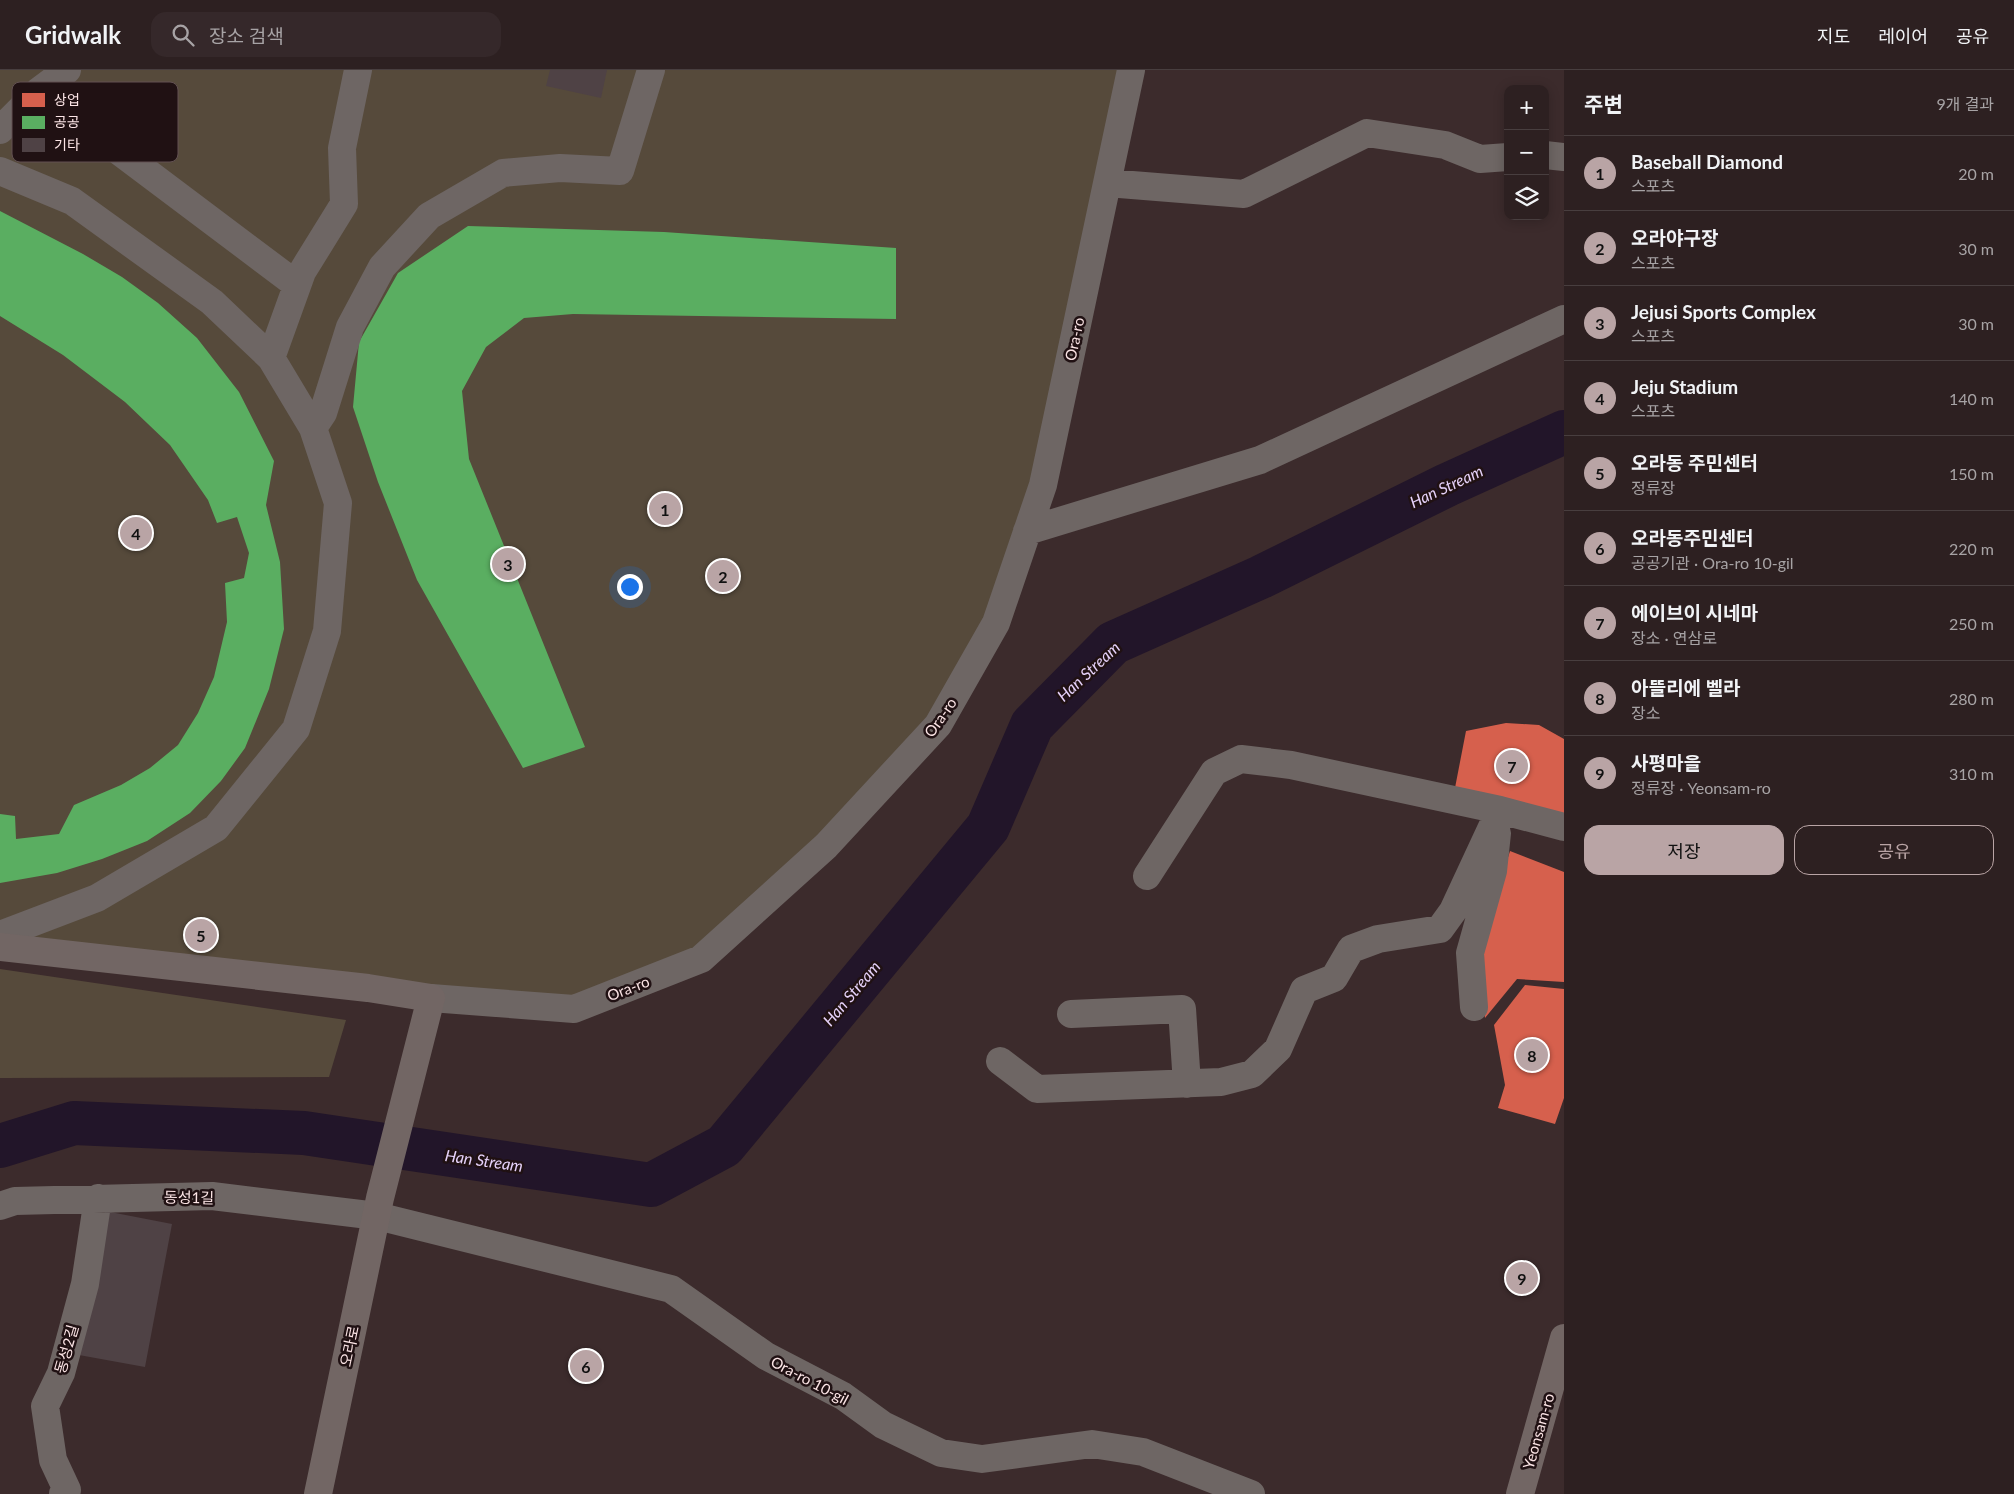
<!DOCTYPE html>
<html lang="ko">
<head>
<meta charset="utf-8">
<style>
	body { margin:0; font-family:Lato,"Noto Sans KR",sans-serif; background:#35282a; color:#f1f3f6 }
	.controls { position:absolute; right:15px; top:15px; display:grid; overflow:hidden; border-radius:10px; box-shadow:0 2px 12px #0003 }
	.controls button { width:45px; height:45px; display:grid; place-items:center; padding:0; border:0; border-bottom:1px solid #483e3f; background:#2d2021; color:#f1f3f6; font:25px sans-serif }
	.you { position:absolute; left:629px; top:516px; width:18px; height:18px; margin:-12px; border:4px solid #fff; border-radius:50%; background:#1a73e8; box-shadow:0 0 0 8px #1a73e833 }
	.badge { display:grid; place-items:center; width:32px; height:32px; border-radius:50%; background:#b9a4a5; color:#111; font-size:16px; font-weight:700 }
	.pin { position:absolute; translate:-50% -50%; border:2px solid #fff; box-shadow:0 1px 5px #0006 }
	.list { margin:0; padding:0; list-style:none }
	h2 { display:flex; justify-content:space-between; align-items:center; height:65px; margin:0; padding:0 20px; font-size:21px }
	h2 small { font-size:16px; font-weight:400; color:#a7a3a5 }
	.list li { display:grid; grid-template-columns:32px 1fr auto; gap:15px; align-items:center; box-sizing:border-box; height:75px; padding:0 20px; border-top:1px solid #483e3f }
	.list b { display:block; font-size:19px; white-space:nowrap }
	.list p { margin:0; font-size:16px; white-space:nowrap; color:#a7a3a5 }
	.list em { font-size:16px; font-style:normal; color:#a7a3a5 }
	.actions { display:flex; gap:10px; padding:15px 20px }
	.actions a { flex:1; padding:11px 0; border:1px solid #b9a4a5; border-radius:15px; text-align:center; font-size:18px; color:#b9a4a5 }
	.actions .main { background:#b9a4a5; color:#111 }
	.icon { flex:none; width:28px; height:28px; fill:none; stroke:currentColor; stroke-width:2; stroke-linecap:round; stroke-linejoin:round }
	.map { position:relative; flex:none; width:1564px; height:1424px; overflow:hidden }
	header { display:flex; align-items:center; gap:30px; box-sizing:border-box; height:70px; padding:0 25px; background:#2d2021; border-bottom:1px solid #483e3f }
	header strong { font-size:24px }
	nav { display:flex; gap:28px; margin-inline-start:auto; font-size:18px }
	.search { width:350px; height:45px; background:#35282a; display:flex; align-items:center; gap:12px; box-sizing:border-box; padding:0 18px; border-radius:15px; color:#a7a3a5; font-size:19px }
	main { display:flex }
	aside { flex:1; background:#2d2021 }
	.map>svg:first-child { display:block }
	.green { fill:#564a3b }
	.shops { fill:#d6604d }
	.public { fill:#5aae61 }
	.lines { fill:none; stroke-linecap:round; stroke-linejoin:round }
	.river { stroke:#221529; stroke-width:44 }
	.building { fill:#4f4245 }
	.minor { stroke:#6e6664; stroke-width:28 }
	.major { stroke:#726664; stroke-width:28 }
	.labels { text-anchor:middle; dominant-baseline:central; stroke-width:5; stroke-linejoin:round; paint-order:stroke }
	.street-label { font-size:15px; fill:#fce5e6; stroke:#201113 }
	.water-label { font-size:16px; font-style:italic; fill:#e6d2fa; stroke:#201113 }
	.key { fill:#201113; stroke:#625152; stroke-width:1 }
	.key-label { font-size:14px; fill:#fce5e6 }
</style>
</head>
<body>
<header>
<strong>Gridwalk</strong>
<div class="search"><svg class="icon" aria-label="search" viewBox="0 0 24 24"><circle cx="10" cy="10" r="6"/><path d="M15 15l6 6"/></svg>장소 검색</div>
<nav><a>지도</a><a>레이어</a><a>공유</a></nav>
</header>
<main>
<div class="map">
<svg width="1564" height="1424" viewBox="0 0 1564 1424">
	<rect width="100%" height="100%" fill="#3c2b2c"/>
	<path class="green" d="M 0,0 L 1128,0 L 1036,435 L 938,655 L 701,889 L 574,939 L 0,877 Z
		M 0,899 L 346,950 L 329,1007 L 0,1008 Z"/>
	<path class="shops" d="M 1506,653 L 1539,655 L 1564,669 L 1564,750 L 1454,723 L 1466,661 Z
		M 1510,781 L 1564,802 L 1564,912 L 1517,909 L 1485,948 L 1477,886 Z
		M 1525,915 L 1564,919 L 1564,1028 L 1555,1054 L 1498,1038 L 1505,1015 L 1494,955 Z"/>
	<path class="public" d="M 0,141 L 83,184 L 122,207 L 158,233 L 197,268 L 239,322 L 274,391 L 266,435 L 280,492 L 284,559 L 269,619 L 245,678 L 221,711 L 190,743 L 147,771 L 102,789 L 57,803 L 0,813 L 0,744 L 15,746 L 16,769 L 59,764 L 74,735 L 121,715 L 150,698 L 178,675 L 198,643 L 214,607 L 227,552 L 225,513 L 244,508 L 249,483 L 237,447 L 217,453 L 208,430 L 170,375 L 125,332 L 63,285 L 0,246 Z
		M 468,156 L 664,162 L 896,178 L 896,249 L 573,244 L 524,248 L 486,277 L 462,321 L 469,389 L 585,677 L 523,698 L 417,510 L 378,412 L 353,337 L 359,272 L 398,203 Z"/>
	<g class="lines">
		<path class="river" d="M 0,1076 L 74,1053 L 304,1063 L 651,1115 L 724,1076 L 988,757 L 1032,655 L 1113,573 L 1261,507 L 1447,415 L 1564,362"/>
	</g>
	<path class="building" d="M 550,0 L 607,0 L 601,28 L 546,16 Z
		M 105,1141 L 172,1154 L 145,1297 L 79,1285 Z"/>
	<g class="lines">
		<path class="minor" d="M 39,21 L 297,215
			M 0,60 L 39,21 L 67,0
			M 1545,85 L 1564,87
			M 0,101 L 72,131 L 212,232 L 271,288 L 313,358 L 338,433 L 327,561 L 296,659 L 216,758 L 97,828 L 0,865
			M 1107,113 L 1244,124 L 1367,63 L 1445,75 L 1480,89 L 1508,87
			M 271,288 L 302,202 L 344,134 L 342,78 L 358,0
			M 313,358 L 323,343 L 350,257 L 382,197 L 429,146 L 503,103 L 560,98 L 620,101 L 651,0
			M 1027,461 L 1260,390 L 1564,249
			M 1147,806 L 1214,702 L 1241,689 L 1291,695 L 1500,740 L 1564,757
			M 431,928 L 574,939 L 701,889 L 826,776 L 938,655 L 996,553 L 1043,415 L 1131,0
			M 1474,937 L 1470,883 L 1493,801 L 1497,763
			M 1071,944 L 1182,939 L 1187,1014
			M 1000,991 L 1037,1019 L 1221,1012 L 1252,1004 L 1278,979 L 1304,920 L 1334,908 L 1351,879 L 1378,869 L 1440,859 L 1453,841 L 1500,740
			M 0,1136 L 15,1131 L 212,1126 L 377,1146 L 671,1219 L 766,1286 L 843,1326 L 883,1355 L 941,1383 L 982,1389 L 1092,1374 L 1143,1382 L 1251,1424
			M 63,1424 L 67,1420 L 53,1390 L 45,1336 L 61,1303 L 85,1214 L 98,1128"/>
		<path class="major" d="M 0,877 L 368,918 L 431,928 L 380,1128 L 318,1424
			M 1520,1424 L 1564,1268"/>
	</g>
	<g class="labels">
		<g class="street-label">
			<text transform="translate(1074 269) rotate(-78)">Ora-ro</text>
			<text transform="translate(940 647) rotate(-55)">Ora-ro</text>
			<text transform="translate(628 918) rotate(-21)">Ora-ro</text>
			<text transform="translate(189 1127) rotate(1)">동성1길</text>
			<text transform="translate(349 1276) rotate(-78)">오라로</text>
			<text transform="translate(66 1279) rotate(-74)">동성2길</text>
			<text transform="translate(810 1310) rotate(28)">Ora-ro 10-gil</text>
			<text transform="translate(1538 1361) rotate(-74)">Yeonsam-ro</text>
		</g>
		<g class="water-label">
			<text transform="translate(1446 416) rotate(-25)">Han Stream</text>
			<text transform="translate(1088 601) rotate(-43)">Han Stream</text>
			<text transform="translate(851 923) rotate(-50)">Han Stream</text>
			<text transform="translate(484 1090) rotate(8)">Han Stream</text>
		</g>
	</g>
	<rect x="12" y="12" width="166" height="80" rx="8" class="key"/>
	<rect x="22" y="23" width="23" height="14" fill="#d6604d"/>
	<rect x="22" y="46" width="23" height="13" fill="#5aae61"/>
	<rect x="22" y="68" width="23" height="14" fill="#4f4245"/>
	<g class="key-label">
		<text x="54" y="35">상업</text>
		<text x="54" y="57">공공</text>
		<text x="54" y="80">기타</text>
	</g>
</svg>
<div class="controls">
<button>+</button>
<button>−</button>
<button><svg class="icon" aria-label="layers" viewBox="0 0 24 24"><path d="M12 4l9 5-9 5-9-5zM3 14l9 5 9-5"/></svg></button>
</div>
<div class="you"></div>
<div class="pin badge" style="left:665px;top:439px">1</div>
<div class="pin badge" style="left:723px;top:506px">2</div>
<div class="pin badge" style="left:508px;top:494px">3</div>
<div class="pin badge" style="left:136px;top:463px">4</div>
<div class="pin badge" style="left:201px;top:865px">5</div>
<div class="pin badge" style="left:586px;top:1296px">6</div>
<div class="pin badge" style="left:1512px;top:696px">7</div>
<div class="pin badge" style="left:1532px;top:985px">8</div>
<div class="pin badge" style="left:1522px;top:1208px">9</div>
</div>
<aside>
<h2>주변<small>9개 결과</small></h2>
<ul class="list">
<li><span class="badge">1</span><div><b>Baseball Diamond</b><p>스포츠</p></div><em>20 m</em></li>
<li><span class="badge">2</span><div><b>오라야구장</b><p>스포츠</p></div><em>30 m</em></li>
<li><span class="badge">3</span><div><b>Jejusi Sports Complex</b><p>스포츠</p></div><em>30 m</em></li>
<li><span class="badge">4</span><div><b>Jeju Stadium</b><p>스포츠</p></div><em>140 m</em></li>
<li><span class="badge">5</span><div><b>오라동 주민센터</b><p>정류장</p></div><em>150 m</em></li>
<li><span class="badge">6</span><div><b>오라동주민센터</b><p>공공기관 · Ora-ro 10-gil</p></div><em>220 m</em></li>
<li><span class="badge">7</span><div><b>에이브이 시네마</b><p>장소 · 연삼로</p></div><em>250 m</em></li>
<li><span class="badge">8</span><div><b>아뜰리에 벨라</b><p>장소</p></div><em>280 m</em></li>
<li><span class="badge">9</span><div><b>사평마을</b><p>정류장 · Yeonsam-ro</p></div><em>310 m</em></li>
</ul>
<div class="actions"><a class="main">저장</a><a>공유</a></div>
</aside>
</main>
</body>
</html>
